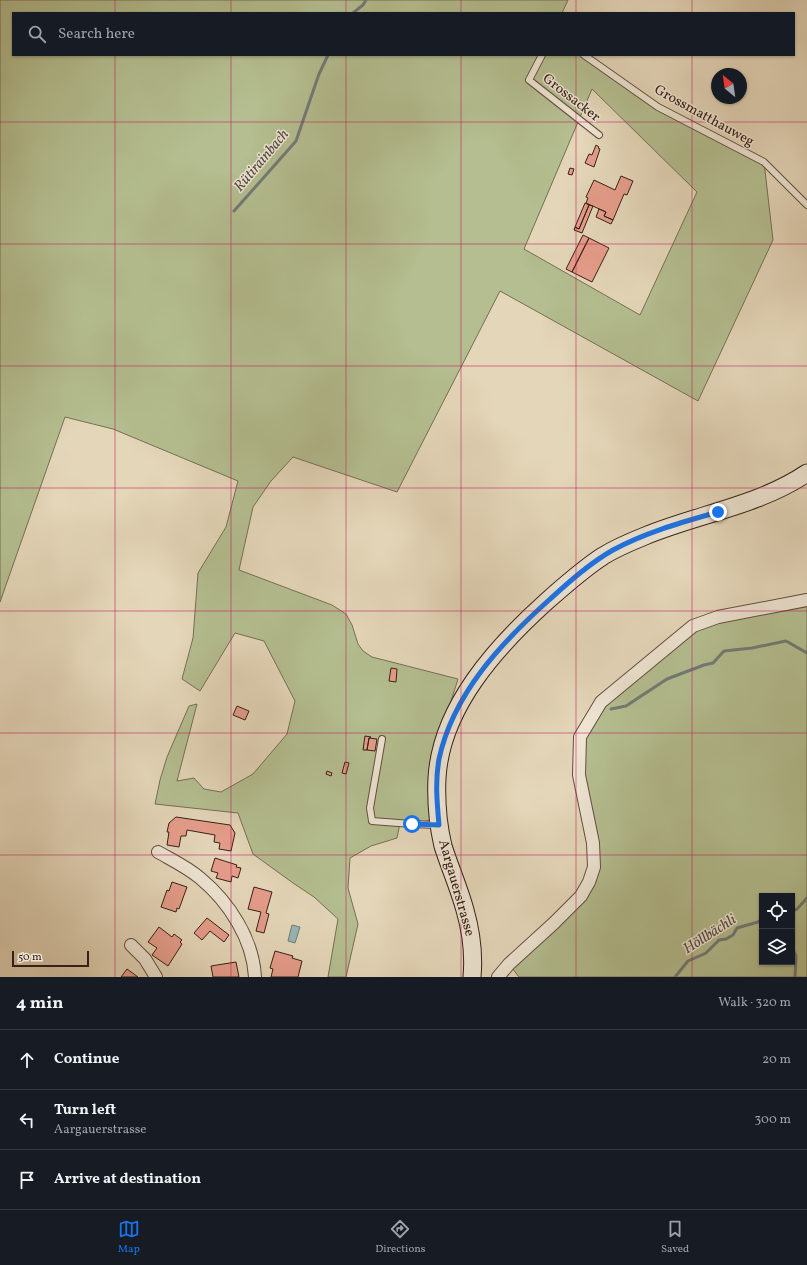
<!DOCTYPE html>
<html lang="en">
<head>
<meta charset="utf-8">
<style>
	body { margin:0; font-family:Vollkorn,serif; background:#20242c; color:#f1f3f6 }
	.controls { position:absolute; right:12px; bottom:12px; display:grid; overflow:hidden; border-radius:0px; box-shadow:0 1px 3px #0004 }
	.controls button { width:36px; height:36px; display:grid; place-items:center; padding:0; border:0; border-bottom:1px solid #363941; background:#171b24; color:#f1f3f6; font:20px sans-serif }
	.compass { position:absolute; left:711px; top:68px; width:36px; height:36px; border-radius:50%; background:#171b24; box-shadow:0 1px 3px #0004; rotate:331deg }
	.scale { position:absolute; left:12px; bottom:10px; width:77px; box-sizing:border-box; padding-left:4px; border:2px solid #382017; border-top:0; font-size:11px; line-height:14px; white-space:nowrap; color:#382017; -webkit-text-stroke:3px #ede4d2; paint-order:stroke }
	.stop { position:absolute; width:12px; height:12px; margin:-9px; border:3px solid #1a73e8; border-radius:50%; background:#fff }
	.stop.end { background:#1a73e8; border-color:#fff; box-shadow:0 1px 4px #0008 }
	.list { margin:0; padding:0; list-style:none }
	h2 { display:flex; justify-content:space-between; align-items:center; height:52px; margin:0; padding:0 16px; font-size:17px }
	h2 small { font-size:13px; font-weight:400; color:#9ea1a6 }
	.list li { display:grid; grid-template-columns:26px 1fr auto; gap:12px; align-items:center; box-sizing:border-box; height:60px; padding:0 16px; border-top:1px solid #363941 }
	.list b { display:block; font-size:15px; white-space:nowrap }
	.list p { margin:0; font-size:13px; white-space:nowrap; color:#9ea1a6 }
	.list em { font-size:13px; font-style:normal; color:#9ea1a6 }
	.icon { flex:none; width:22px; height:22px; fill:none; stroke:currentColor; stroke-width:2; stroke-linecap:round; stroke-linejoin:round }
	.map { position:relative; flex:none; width:807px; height:977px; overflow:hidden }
	.search { position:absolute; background:#171b24; box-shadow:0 1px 3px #0004; left:12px; right:12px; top:12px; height:44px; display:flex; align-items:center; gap:10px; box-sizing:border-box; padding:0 14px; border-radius:0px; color:#9ea1a6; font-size:15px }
	.sheet { height:232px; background:#171b24 }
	nav { display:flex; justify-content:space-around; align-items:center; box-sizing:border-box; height:56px; border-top:1px solid #363941; background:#171b24; font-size:11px; color:#9ea1a6 }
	nav a { display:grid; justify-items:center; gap:2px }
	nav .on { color:#1a73e8 }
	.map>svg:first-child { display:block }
	.green { fill:#b4be90; stroke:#766f54; fill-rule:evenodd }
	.water { fill:#97b7b6; stroke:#717b76 }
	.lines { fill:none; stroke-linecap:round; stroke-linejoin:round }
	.stream { stroke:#717b76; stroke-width:3 }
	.building { fill:#e59d8b; stroke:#382017 }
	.lane-casing { stroke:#634e40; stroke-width:8 }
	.street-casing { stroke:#634e40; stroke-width:14 }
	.secondary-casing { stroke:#382017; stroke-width:19 }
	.lane { stroke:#ede4d2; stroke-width:6 }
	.street { stroke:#ede4d2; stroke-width:12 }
	.secondary { stroke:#ede4d2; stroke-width:17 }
	.route { stroke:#1a73e8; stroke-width:5 }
	.grid { fill:none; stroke:#c2185b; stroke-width:1; stroke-opacity:0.55 }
	.labels { text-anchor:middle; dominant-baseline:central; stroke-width:3; stroke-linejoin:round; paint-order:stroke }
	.street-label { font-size:14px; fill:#382017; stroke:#ede4d2 }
	.water-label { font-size:15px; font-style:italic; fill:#544d47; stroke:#ede4d2 }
</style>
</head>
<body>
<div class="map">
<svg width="807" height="977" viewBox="0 0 807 977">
	<rect width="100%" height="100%" fill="#e4d6b9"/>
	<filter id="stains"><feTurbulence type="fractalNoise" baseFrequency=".005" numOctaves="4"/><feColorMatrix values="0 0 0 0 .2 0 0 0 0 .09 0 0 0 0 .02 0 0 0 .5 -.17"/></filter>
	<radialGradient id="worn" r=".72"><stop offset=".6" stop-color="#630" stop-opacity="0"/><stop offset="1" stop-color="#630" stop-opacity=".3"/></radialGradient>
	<path class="green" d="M 0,0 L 568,0 L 562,13 L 13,13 L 13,55 L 584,55 L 658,107 L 764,162 L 773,240 L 698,401 L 500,291 L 397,492 L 293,457 L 271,481 L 253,507 L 239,570 L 332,605 L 346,614 L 352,625 L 358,644 L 363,651 L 372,657 L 458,679 L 446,717 L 431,820 L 412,824 L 400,823 L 397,838 L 371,846 L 350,858 L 348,888 L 358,924 L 346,977 L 328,977 L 338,919 L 314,897 L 293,883 L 253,854 L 238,813 L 155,804 L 160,780 L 167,757 L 189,706 L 197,704 L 177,781 L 194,778 L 204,789 L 221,792 L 253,774 L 287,734 L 295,701 L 264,641 L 235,633 L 200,691 L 182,679 L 193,638 L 198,573 L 226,527 L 238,481 L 113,429 L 65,417 L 0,602 ZM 592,89 L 697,192 L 640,315 L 524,249 Z
		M 807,600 L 807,977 L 519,977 L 509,964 L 581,896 L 594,867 L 580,737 L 601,702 L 693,626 ZM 762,896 L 792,896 L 792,962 L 762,962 Z"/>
	<path class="water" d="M 292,925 L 300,927 L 295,943 L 288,941 Z"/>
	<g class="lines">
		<path class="stream" d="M 353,13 L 363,5 L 366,0
			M 234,211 L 296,141 L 319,74 L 328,55
			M 611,709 L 626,706 L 667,679 L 704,665 L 713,663 L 724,651 L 752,648 L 786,641 L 807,653
			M 792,911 L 797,909 L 807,898
			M 792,948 L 796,956 L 795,977
			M 675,977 L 688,961 L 706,953 L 719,940 L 726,939 L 733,935 L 737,928 L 758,922 L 762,919"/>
	</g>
	<path class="building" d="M 596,145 L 599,147 L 598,148 L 600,149 L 594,167 L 585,163 L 589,154 L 592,155 Z
		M 570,168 L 574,169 L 572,175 L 568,174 Z
		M 621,176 L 633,181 L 627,195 L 624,194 L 613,220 L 604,216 L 606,212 L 586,203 L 588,198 L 586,197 L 594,180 L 615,190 Z
		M 585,203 L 589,205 L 579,229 L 575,227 Z
		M 589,205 L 593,206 L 582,233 L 574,230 L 575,227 L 579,229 Z
		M 599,209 L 606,212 L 604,216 L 613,220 L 611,224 L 596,217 Z
		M 583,235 L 589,238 L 572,272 L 566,269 Z
		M 589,238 L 609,248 L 592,282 L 572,272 Z
		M 391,668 L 397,669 L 396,682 L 389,681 Z
		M 237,706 L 249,711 L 245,720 L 233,715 Z
		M 365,736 L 371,737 L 369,738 L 367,750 L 363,750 Z
		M 369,738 L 377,739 L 375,751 L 367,750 Z
		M 345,762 L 349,763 L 346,774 L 342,773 Z
		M 327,771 L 332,773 L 331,776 L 326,774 Z
		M 176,817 L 230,825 L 235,833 L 231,851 L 219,849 L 220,843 L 214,842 L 215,835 L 187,830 L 186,836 L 181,836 L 179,847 L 167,845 L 169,832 L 167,832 L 169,823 Z
		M 215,858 L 237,865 L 236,867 L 241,868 L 238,878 L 232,876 L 231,882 L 216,878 L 218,873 L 211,871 Z
		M 172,882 L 187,887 L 179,909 L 177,908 L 176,912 L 161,907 L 167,890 L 169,891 Z
		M 254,887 L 272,892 L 266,913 L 269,914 L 264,933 L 256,931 L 261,912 L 248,909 Z
		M 207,918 L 229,935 L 224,942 L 210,931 L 202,940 L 194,933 Z
		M 159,927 L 172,937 L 174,934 L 182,940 L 180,942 L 182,944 L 168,966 L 152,955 L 157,948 L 148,942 Z
		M 275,951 L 293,956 L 292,958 L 302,961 L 298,977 L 271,977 L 273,969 L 270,968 Z
		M 236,962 L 239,977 L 213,977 L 211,966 Z
		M 127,969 L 138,977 L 121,977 Z"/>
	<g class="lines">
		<g class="lane-casing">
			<path id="lane" d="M 542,55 L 529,80 L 599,135
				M 584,55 L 658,107 L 764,162 L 807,205
				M 382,739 L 370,808 L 372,821 L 412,824 L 437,825"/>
		</g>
		<g class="street-casing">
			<path id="street" d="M 158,852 C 172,860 187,867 200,878 C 229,902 253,939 255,977
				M 131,945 L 145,959 L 156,977
				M 498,977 L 509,964 L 554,923 L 581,896 L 589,882 L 594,867 L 593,843 L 579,775 L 580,737 L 601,702 L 693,626 L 718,617 L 807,600"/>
		</g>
		<g class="secondary-casing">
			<path id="secondary" d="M 472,977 C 474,955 471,931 465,910 C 459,888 450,868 443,846 C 438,825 436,800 437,778 C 441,707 497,646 547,601 C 565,585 583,569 603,556 C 616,548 630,542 645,536 C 698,514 758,506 807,473"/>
		</g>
		<use href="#lane" class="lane"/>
		<use href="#street" class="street"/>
		<use href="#secondary" class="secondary"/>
	</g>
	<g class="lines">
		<path class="route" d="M 412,824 L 439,825 C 437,803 435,781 439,759 C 453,694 501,643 549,600 C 569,582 590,563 613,550 C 646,532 683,522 718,512"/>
	</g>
	<path class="grid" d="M 115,0 L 115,13M 231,0 L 231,13M 346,0 L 346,13M 461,0 L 461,13M 576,0 L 576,13M 692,0 L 692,13M 115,55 L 115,977M 231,55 L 231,977M 346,55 L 346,977M 461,55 L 461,977M 576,55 L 576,977M 692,55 L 692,977M 0,122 L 807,122M 0,244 L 807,244M 0,366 L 807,366M 0,488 L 807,488M 0,611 L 807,611M 0,733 L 807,733M 0,855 L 807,855"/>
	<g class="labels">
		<g class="street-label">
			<text transform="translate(571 98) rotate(38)">Grossacker</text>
			<text transform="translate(704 116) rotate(29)">Grossmatthauweg</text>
			<text transform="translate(456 888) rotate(74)">Aargauerstrasse</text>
		</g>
		<g class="water-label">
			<text transform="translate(262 161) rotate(-50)">Rütirainbach</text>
			<text transform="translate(710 935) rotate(-33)">Höllbächli</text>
		</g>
	</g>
	<rect width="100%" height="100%" filter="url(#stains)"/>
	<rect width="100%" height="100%" fill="url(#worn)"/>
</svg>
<div class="controls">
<button><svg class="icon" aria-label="locate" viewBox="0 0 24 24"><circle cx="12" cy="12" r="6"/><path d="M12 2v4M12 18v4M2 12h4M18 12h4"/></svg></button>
<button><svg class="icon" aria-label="layers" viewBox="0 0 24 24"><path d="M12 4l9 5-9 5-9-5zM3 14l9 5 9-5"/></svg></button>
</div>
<svg class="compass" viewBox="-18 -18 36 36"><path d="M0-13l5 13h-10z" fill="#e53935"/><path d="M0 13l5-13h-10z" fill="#9ea1a6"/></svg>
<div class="scale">50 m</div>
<div class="stop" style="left:412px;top:824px"></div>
<div class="stop end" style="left:718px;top:512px"></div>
<div class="search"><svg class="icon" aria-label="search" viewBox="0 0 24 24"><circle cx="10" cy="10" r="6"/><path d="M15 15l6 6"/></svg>Search here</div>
</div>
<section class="sheet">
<h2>4 min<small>Walk · 320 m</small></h2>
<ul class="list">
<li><svg class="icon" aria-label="ahead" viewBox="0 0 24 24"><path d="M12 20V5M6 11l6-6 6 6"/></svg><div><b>Continue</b></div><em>20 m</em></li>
<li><svg class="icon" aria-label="left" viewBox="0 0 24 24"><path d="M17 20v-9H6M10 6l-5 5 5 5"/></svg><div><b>Turn left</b><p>Aargauerstrasse</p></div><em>300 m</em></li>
<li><svg class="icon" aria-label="arrive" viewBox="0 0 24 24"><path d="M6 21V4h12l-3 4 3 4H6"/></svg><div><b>Arrive at destination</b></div></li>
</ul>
</section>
<nav>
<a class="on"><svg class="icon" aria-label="map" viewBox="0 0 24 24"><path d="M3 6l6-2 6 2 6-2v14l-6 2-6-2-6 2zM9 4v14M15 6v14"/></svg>Map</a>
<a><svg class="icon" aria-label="directions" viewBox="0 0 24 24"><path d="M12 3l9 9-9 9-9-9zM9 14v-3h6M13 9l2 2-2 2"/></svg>Directions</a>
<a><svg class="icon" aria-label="saved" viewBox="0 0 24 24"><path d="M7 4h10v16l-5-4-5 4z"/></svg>Saved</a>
</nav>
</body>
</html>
